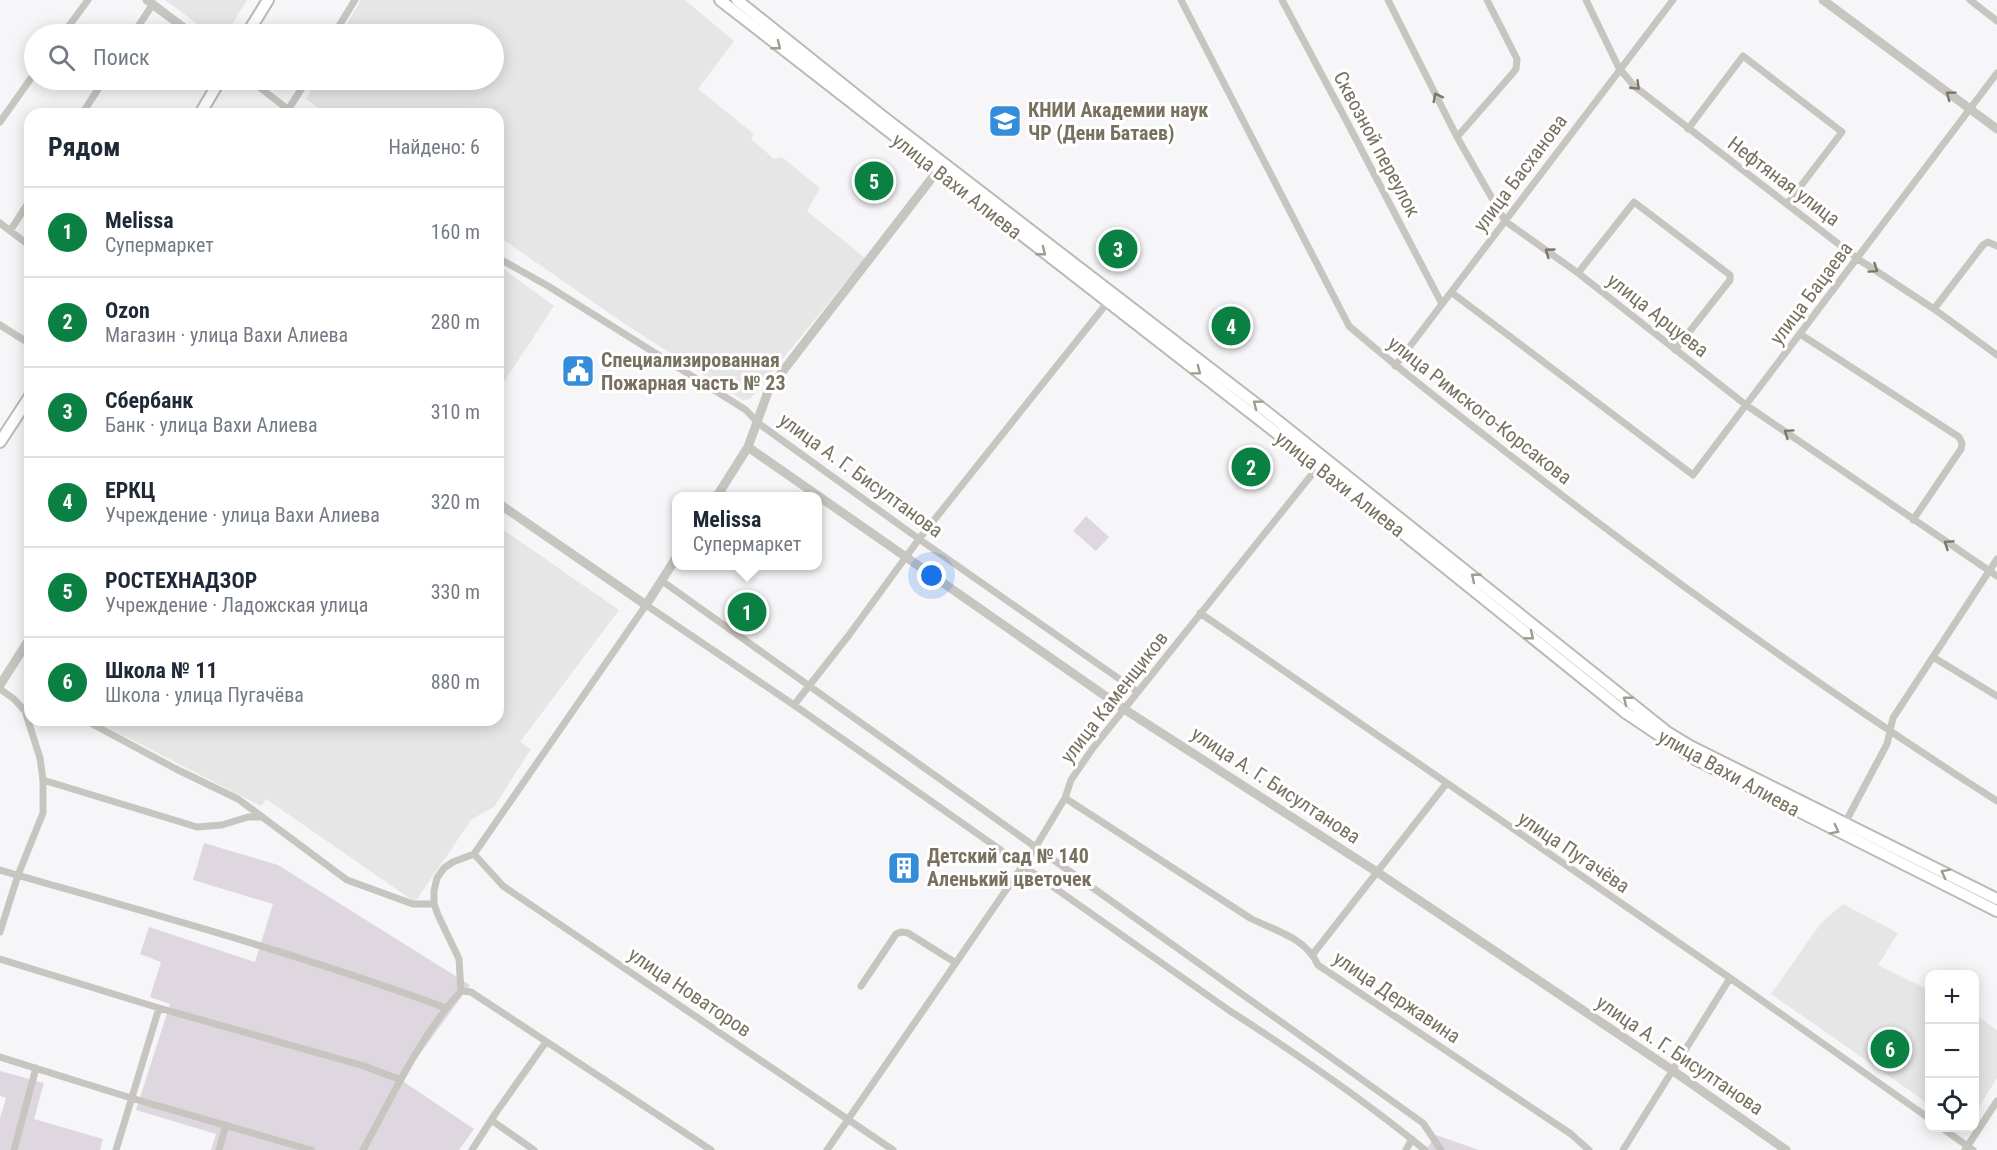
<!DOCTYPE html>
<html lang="ru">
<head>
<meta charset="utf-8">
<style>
	body { margin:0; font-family:"Roboto Condensed",sans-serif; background:#f6f6f7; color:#1f2937 }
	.controls { position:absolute; right:18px; bottom:18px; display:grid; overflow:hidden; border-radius:12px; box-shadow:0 3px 15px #0003 }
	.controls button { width:54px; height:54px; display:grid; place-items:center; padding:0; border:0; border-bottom:2px solid #e0e1e3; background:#fff; color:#1f2937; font:30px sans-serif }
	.you { position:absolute; left:932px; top:576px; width:21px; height:21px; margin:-15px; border:4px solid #fff; border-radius:50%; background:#1a73e8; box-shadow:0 0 0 9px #1a73e833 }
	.badge { display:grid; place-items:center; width:39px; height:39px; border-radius:50%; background:#0b8043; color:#fff; font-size:20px; font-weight:700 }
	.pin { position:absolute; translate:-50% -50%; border:3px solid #fff; box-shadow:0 2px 6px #0006 }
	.popup { position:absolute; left:672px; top:492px; width:150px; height:78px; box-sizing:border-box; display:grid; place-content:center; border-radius:12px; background:#fff; filter:drop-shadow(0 2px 4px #0005); font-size:20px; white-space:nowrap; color:#747a83 }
	.popup b { font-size:22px; color:#1f2937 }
	.popup::after { content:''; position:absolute; left:50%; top:100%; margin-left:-12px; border:12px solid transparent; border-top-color:#fff }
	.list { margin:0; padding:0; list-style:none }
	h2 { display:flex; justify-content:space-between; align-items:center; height:78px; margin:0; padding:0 24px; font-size:26px }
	h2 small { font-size:20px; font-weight:400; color:#747a83 }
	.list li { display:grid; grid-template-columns:39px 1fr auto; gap:18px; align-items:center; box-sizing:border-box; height:90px; padding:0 24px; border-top:2px solid #e0e1e3 }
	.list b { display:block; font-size:22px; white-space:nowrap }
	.list p { margin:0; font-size:20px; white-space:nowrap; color:#747a83 }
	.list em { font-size:20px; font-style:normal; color:#747a83 }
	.icon { flex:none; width:33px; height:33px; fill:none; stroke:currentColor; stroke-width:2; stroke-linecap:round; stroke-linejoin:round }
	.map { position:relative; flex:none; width:1997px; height:1150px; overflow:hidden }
	.search { position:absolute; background:#fff; box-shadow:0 3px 15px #0003; left:24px; top:24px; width:480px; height:66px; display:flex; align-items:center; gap:15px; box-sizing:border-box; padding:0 21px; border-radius:33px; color:#747a83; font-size:22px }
	.panel { position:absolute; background:#fff; box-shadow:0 3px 15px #0003; left:24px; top:108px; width:480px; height:618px; border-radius:18px }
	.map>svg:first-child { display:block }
	.built { fill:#e7e6e6 }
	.green { fill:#dfd7df }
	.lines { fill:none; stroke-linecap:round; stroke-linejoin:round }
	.secondary-casing { stroke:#bcb9b2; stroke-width:14 }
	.minor { stroke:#c7c5bf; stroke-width:7 }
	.tertiary { stroke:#c7c5bf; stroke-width:9 }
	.secondary { stroke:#fff; stroke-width:10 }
	.oneway { stroke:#a19c90 }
	.oneway2 { stroke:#7d7565 }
	.labels { text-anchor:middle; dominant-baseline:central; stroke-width:6; stroke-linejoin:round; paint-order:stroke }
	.poi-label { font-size:20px; font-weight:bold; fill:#797160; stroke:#fff; text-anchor:start }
	.street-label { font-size:20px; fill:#797160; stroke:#fff }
</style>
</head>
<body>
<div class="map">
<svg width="1997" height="1150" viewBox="0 0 1997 1150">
	<rect width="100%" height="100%" fill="#f6f6f8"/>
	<path class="built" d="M 165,0 L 247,0 L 226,34 L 211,34 Z
		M 361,0 L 685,0 L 734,41 L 698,89 L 754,134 L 751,139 L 774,159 L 782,157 L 820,188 L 807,211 L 865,258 L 750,399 L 743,400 L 622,322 L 498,236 L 498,114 L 326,114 L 306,99 L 317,80 L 494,80 L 494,34 L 341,34 Z
		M 498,265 L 554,306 L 498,391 Z
		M 498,526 L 619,610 L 520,742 L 531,749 L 494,807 L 472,819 L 415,902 L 266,799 L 261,806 L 93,720 L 498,720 Z
		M 1843,904 L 1898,933 L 1878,965 L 1929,990 L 1929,1104 L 1771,994 L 1821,923 Z
		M 1974,1014 L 1997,1030 L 1997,1078 L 1975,1113 Z"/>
	<path class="green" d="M 1086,516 L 1109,537 L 1096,551 L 1073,531 Z
		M 204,843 L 278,865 L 470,985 L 401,1080 L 474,1129 L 459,1150 L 211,1150 L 216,1134 L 136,1110 L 170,1004 L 150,997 L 161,962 L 140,954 L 149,927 L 255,962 L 273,904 L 193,880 Z
		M 0,1071 L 44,1083 L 34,1119 L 103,1139 L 100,1150 L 0,1150 L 0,1118 L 6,1098 L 0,1096 Z
		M 1436,1135 L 1479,1150 L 1426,1150 Z"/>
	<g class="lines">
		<g class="secondary-casing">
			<path id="secondary" d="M 720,0 L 1319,466 L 1626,713 L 1693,758 L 1997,911
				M 737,0 L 882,116 L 1268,413 L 1667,732 L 1690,746 L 1997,899
				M 247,34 L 268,0
				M 200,114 L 220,80
				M 0,442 L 30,396"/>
		</g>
		<path class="minor" d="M 1181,0 L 1349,326 C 1410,379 1474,427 1537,476 C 1686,591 1839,700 1997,801
			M 1282,0 L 1346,120 L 1442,304
			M 1388,0 L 1457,137 L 1505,221 L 1578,273 L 1746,405 L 1997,576
			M 1586,0 L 1619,68 L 1634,86 L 1858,259 L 1934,309 L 1997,355
			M 1970,0 L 1997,21
			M 63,34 L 88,0
			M 133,34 L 153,4
			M 334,34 L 355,0
			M 250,80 L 294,114
			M 286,113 L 307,80
			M 82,114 L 104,80
			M 0,122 L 34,74
			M 1688,129 L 1743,56 L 1842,132 L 1787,204
			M 1457,137 L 1512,74 L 1516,69 L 1517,59 L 1487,0
			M 0,223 L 30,246
			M 10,231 L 30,200
			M 498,258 L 548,286 L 746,410 L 758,423 L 919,539 L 1138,692
			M 1578,273 L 1634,202 L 1730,275 L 1730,280 L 1675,350
			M 1451,292 L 1693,475 L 1997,73
			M 1934,309 L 1983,245 L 1988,242 L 1997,246
			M 0,325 L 30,344
			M 1800,334 L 1959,437 L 1962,443 L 1961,449 L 1913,520
			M 1395,366 L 1673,0
			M 662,581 L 1423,1123 L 1441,1150
			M 1200,613 L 1730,978 L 1930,1119
			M 1933,657 L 1997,696
			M 0,689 L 14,699 L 25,711 L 40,758 L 43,780 L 43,813 L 18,875 L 0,932
			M 794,705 L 849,635 L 919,539 L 1107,303
			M 85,720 L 176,769 L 238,799 L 347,880 L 413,904 L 434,904
			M 43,780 L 197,827 L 222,825 L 248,817 L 261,817
			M 1065,798 L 1250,918 C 1275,931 1305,937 1318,965 L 1571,1134 L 1589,1150
			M 1845,823 L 1887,744 L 1893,718 L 1997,559
			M 474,854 L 503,886 L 893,1150
			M 0,870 C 149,913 300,954 446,1008
			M 1313,954 L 1446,784
			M 0,959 L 159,1008 L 364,1066 L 401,1080
			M 861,986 L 896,934 L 901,932 L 908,933 L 956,963
			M 461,991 L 471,992 L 711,1150
			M 0,1057 L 131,1098 L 311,1150
			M 491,1120 L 534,1150
			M 1942,1128 L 1973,1150
			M 14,1150 L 36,1068
			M 116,1150 L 159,1008
			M 219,1150 L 226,1125
			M 363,1150 C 393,1096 419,1037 461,991 L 459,959 L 438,915 L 434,904 L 434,891 L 437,878 L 444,868 L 453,862 L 474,854 L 646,605 L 794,705 L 1230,1011 C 1297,1054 1363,1099 1425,1150
			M 472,1150 L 495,1114 L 546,1042
			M 827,1150 L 1035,848 L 1065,798 L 1071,780 L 1093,748 L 1321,463
			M 1406,1150 L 1412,1139
			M 1623,1150 L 1730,978
			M 1965,1150 L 1997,1101"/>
		<path class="tertiary" d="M 147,0 L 192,34
			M 1823,0 L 1997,129
			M 748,447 L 1124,709 L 1377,872 L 1672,1070 L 1786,1150
			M 717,496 L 748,447 L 769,389 L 942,165
			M 498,503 L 646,605 L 676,558
			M 0,685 L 30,638"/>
		<use href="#secondary" class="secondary"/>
	</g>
	<defs><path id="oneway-chevron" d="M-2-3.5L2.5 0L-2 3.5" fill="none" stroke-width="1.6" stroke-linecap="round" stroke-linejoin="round" transform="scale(1.5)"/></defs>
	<g class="oneway">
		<use href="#oneway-chevron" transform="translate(777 46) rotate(38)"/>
		<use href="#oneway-chevron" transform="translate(1042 252) rotate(38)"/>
		<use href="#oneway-chevron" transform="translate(1197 371) rotate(37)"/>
		<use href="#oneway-chevron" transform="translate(1257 404) rotate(-143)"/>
		<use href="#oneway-chevron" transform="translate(1475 577) rotate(-141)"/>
		<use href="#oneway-chevron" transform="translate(1530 636) rotate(39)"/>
		<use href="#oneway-chevron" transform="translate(1627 700) rotate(-142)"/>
		<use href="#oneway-chevron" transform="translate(1835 830) rotate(27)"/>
		<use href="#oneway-chevron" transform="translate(1945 873) rotate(-153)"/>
	</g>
	<g class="oneway2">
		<use href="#oneway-chevron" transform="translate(1636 86) rotate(44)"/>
		<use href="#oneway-chevron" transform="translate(1950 95) rotate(-143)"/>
		<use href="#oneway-chevron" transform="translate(1437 97) rotate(-117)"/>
		<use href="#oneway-chevron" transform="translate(1549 252) rotate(-144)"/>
		<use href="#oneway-chevron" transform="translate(1874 269) rotate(34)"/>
		<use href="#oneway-chevron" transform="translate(1788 433) rotate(-145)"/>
		<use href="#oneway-chevron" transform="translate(1948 544) rotate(-146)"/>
	</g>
	<defs>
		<g id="university-square" transform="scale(1.725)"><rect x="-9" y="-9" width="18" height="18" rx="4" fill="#338ddb" stroke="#fff"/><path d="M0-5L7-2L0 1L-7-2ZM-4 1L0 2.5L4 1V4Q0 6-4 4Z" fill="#fff"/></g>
		<g id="civic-square" transform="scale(1.725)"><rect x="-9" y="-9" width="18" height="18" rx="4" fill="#338ddb" stroke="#fff"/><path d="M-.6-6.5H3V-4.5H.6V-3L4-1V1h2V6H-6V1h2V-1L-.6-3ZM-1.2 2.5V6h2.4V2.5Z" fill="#fff"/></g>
		<g id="building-square" transform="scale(1.725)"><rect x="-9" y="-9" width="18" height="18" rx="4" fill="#338ddb" stroke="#fff"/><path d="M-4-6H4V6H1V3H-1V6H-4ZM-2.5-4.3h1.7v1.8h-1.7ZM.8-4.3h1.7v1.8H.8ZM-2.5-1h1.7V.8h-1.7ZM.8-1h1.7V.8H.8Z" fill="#fff"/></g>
	</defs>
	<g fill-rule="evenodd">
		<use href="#university-square" x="1005" y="121"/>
		<use href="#civic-square" x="578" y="371"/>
		<use href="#building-square" x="904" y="868"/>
	</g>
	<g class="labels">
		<g class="poi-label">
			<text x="1028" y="110">КНИИ Академии наук<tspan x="1028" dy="23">ЧР (Дени Батаев)</tspan></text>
			<text x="601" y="360">Специализированная<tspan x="601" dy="23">Пожарная часть № 23</tspan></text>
			<text x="927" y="856">Детский сад № 140<tspan x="927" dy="23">Аленький цветочек</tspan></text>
		</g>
		<g class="street-label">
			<text transform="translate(1377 144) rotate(62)">Сквозной переулок</text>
			<text transform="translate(1520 173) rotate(-53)">улица Басханова</text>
			<text transform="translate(1784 181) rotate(37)">Нефтяная улица</text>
			<text transform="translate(957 186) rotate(38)">улица Вахи Алиева</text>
			<text transform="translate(1811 293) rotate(-53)">улица Бацаева</text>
			<text transform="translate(1658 315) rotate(38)">улица Арцуева</text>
			<text transform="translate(1480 410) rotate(38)">улица Римского-Корсакова</text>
			<text transform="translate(861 475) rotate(36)">улица А. Г. Бисултанова</text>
			<text transform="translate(1340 484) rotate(38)">улица Вахи Алиева</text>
			<text transform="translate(1114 697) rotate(-52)">улица Каменщиков</text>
			<text transform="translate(1729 773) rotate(29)">улица Вахи Алиева</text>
			<text transform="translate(1276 785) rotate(33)">улица А. Г. Бисултанова</text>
			<text transform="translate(1574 852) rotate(34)">улица Пугачёва</text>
			<text transform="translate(690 992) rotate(34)">улица Новаторов</text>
			<text transform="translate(1397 997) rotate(34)">улица Державина</text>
			<text transform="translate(1680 1055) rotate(34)">улица А. Г. Бисултанова</text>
		</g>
	</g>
</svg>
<div class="controls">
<button>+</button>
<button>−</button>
<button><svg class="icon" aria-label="locate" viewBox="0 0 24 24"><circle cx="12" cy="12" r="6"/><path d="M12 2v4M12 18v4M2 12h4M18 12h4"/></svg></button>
</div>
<div class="you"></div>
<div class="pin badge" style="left:747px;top:612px">1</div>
<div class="popup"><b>Melissa</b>Супермаркет</div>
<div class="pin badge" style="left:1251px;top:467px">2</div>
<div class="pin badge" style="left:1118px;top:249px">3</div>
<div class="pin badge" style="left:1231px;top:326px">4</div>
<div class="pin badge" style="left:874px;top:181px">5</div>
<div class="pin badge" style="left:1890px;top:1049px">6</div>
<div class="search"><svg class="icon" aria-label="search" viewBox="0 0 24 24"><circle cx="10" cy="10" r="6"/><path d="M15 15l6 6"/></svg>Поиск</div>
<section class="panel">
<h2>Рядом<small>Найдено: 6</small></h2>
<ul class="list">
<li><span class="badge">1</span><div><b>Melissa</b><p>Супермаркет</p></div><em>160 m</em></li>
<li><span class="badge">2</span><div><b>Ozon</b><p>Магазин · улица Вахи Алиева</p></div><em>280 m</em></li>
<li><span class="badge">3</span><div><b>Сбербанк</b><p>Банк · улица Вахи Алиева</p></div><em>310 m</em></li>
<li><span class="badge">4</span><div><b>ЕРКЦ</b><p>Учреждение · улица Вахи Алиева</p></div><em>320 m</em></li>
<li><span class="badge">5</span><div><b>РОСТЕХНАДЗОР</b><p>Учреждение · Ладожская улица</p></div><em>330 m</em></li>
<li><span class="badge">6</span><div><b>Школа № 11</b><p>Школа · улица Пугачёва</p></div><em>880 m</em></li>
</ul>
</section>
</div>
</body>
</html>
